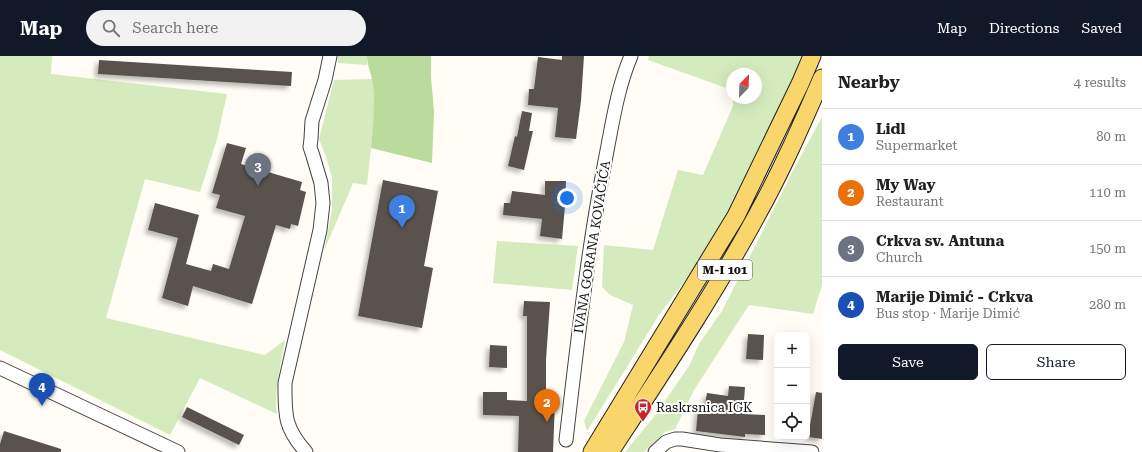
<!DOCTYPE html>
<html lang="en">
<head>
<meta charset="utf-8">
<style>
	body { margin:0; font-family:"Roboto Serif",serif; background:#f2f2f2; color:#222 }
	.controls { position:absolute; right:12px; bottom:12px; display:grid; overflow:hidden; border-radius:6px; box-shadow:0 4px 16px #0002 }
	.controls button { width:36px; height:36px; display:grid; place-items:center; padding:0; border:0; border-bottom:1px solid #e0e0e0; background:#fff; color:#222; font:20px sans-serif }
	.compass { position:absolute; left:726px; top:12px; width:36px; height:36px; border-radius:50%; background:#fff; box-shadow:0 4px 16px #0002; rotate:23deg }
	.you { position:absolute; left:567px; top:142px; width:14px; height:14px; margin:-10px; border:3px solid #fff; border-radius:50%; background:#1a73e8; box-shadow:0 0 0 6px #1a73e833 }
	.badge { display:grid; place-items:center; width:26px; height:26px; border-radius:50%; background:#111827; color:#fff; font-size:13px; font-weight:700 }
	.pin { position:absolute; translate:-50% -33px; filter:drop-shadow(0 1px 2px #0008) }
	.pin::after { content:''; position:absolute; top:21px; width:14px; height:12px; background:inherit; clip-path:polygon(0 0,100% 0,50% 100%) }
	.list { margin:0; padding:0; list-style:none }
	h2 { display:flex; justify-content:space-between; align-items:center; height:52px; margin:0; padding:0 16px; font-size:17px }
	h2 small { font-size:13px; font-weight:400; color:#767676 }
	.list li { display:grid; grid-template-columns:26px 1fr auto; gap:12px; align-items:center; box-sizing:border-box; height:56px; padding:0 16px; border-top:1px solid #e0e0e0 }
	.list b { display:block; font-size:15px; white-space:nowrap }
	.list p { margin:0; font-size:13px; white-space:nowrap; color:#767676 }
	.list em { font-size:13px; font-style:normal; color:#767676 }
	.actions { display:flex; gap:8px; padding:12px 16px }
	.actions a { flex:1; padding:9px 0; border:1px solid #111827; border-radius:6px; text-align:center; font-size:14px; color:#111827 }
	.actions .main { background:#111827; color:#fff }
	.icon { flex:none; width:22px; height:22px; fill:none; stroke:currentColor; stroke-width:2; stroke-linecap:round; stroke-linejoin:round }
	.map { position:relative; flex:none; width:822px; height:396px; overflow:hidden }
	header { display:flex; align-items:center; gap:24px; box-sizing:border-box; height:56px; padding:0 20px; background:#111827; color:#fff }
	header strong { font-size:19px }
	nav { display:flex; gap:22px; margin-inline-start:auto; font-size:14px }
	.search { width:280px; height:36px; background:#f2f2f2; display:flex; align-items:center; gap:10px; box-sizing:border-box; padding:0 14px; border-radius:22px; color:#767676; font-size:15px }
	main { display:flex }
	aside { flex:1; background:#fff }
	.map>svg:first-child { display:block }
	.green { fill:#d5ebbd }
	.forest { fill:#b9dc9c }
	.building { fill:#5a524d; filter:url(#shadow) }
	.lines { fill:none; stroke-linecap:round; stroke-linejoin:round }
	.minor-casing { stroke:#444; stroke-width:15 }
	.major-casing { stroke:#222; stroke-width:19 }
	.minor { stroke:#fff; stroke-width:13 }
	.major { stroke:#f9d66b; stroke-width:17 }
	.labels { text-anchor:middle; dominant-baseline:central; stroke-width:4; stroke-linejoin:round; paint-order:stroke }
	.shield { fill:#fff; stroke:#585858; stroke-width:1 }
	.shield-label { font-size:12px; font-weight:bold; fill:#111 }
	.street-label { font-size:13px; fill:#111; stroke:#fff }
	.poi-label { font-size:13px; fill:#111; stroke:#fff; text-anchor:start }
</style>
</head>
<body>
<header>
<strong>Map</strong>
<div class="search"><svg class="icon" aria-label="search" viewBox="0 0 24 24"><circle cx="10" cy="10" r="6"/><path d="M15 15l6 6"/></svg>Search here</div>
<nav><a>Map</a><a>Directions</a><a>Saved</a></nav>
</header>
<main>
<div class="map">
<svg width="822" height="396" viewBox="0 0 822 396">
	<defs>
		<filter id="shadow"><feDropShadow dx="-3.5" dy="3.5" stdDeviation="2" flood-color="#0004"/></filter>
	</defs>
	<rect width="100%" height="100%" fill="#fffdf5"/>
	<path class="green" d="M 0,0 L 52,0 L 51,18 L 227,38 L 217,83 L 200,136 L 145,123 L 106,262 L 265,299 L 285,284 C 281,309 274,334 277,358 L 200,322 L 170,379 L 0,294 Z
		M 338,0 L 367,0 L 367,9 L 338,7 Z
		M 649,0 L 804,0 L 775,64 L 735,144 L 706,197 L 659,259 L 587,375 L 584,365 L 624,286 L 633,249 L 610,239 L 602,231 L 604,189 L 653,194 L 678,114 L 703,119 L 733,50 L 733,42 L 756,42 L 756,18 L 732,18 L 732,34 L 648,4 Z
		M 372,23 L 375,55 L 367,129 L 353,127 L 324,195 L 332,154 L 332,122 L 326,101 L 319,83 L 334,24 Z
		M 822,61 L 822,229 L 813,258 L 749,249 L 694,334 L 675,373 L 665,376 L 644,396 L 625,396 L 653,362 L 689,310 L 699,288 L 722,255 L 795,111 Z
		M 497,185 L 578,190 L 572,234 L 493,227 Z"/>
	<path class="forest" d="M 367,0 L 431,0 L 431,21 L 434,56 L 432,107 L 371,92 C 373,69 376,47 372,24 C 371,16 367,9 367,0 Z"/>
	<path class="building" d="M 562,0 L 584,0 L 581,45 L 576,83 L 555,81 L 558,52 L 528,49 L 529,33 L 534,33 L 538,1 L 562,4 Z
		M 99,4 L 292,16 L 291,30 L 98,18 Z
		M 522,55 L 532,57 L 529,75 L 533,75 L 524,114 L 508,110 L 515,80 L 517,81 Z
		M 227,87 L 246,92 L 241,108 L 302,126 L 300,134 L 306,136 L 298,170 L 291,168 L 290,173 L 276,169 L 252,248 L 193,230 L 188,250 L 162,242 L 178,182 L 148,174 L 155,147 L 199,159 L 186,208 L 211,215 L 213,208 L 229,213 L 245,160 L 216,152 L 220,139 L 212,137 Z
		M 383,124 L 438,135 L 424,210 L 433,212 L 422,272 L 358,260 Z
		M 545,125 L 566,125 L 565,150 L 562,183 L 540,180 L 542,163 L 503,159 L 504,147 L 510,147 L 512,135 L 545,139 Z
		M 524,245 L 550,246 L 546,304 L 546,346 L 555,346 L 553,396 L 518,396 L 519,360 L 483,359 L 483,336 L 507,336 L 507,344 L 527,345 L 527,260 L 523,260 Z
		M 748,278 L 764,279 L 763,304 L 746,303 Z
		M 490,289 L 507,290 L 507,312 L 489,311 Z
		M 729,330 L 745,331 L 743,358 L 765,359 L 765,379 L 745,378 L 745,381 L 696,375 L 698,353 L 704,354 L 707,337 L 728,340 Z
		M 816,336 L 822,337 L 822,383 L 808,381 Z
		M 187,351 L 244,379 L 239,389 L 182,361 Z
		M 4,375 L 61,393 L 61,396 L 0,396 L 0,388 Z"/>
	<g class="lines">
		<g class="minor-casing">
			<path id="minor" d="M 0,312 L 178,396
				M 566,384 C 577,291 587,198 605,105 C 612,70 617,33 631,0
				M 306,396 C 284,371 285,359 285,327 L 320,174 L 323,147 L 321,127 L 313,100 L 310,91 L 311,83 L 312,65 L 325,24 L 330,0
				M 655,396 L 666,386 L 675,383 L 682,383 L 720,389 L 812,396"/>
		</g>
		<g class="major-casing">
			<path id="major" d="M 592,396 L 736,160 L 800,28 L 812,0
				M 610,396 C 661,318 713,240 757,159 C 782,114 802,68 822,22"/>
		</g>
		<use href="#minor" class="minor"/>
		<use href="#major" class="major"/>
	</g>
	<defs>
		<g id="bus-pin" transform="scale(0.9)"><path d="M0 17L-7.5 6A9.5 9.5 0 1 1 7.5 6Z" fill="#c4262e" stroke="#fff"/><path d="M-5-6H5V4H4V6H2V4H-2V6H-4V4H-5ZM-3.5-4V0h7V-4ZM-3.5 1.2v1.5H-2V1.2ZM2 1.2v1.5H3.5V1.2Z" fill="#fff"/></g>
	</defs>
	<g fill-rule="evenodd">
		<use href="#bus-pin" x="643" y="351"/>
	</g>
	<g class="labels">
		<rect class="shield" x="698" y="204" width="54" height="20" rx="3"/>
		<g class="shield-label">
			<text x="725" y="214">M-I 101</text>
		</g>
		<g class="street-label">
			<text transform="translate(592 191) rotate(-81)">IVANA GORANA KOVAČIĆA</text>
		</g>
		<g class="poi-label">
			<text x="656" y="351">Raskrsnica IGK</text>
		</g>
	</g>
</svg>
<div class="controls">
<button>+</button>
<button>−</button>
<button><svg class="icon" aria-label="locate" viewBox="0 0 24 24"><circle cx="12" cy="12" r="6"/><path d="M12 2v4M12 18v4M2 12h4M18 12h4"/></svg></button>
</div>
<svg class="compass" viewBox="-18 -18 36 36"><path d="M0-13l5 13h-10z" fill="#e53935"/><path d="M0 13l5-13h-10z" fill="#767676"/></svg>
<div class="you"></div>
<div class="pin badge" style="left:402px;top:172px;background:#3f7fe0">1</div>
<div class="pin badge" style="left:547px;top:366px;background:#e8710a">2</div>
<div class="pin badge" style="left:258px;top:130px;background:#6b7280">3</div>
<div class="pin badge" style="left:42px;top:350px;background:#1a4fb4">4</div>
</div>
<aside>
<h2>Nearby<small>4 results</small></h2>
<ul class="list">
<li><span class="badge" style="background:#3f7fe0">1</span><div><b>Lidl</b><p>Supermarket</p></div><em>80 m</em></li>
<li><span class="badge" style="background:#e8710a">2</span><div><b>My Way</b><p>Restaurant</p></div><em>110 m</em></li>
<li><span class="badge" style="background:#6b7280">3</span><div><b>Crkva sv. Antuna</b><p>Church</p></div><em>150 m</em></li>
<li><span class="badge" style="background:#1a4fb4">4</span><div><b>Marije Dimić - Crkva</b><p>Bus stop · Marije Dimić</p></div><em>280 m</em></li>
</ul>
<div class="actions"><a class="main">Save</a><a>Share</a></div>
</aside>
</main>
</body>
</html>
